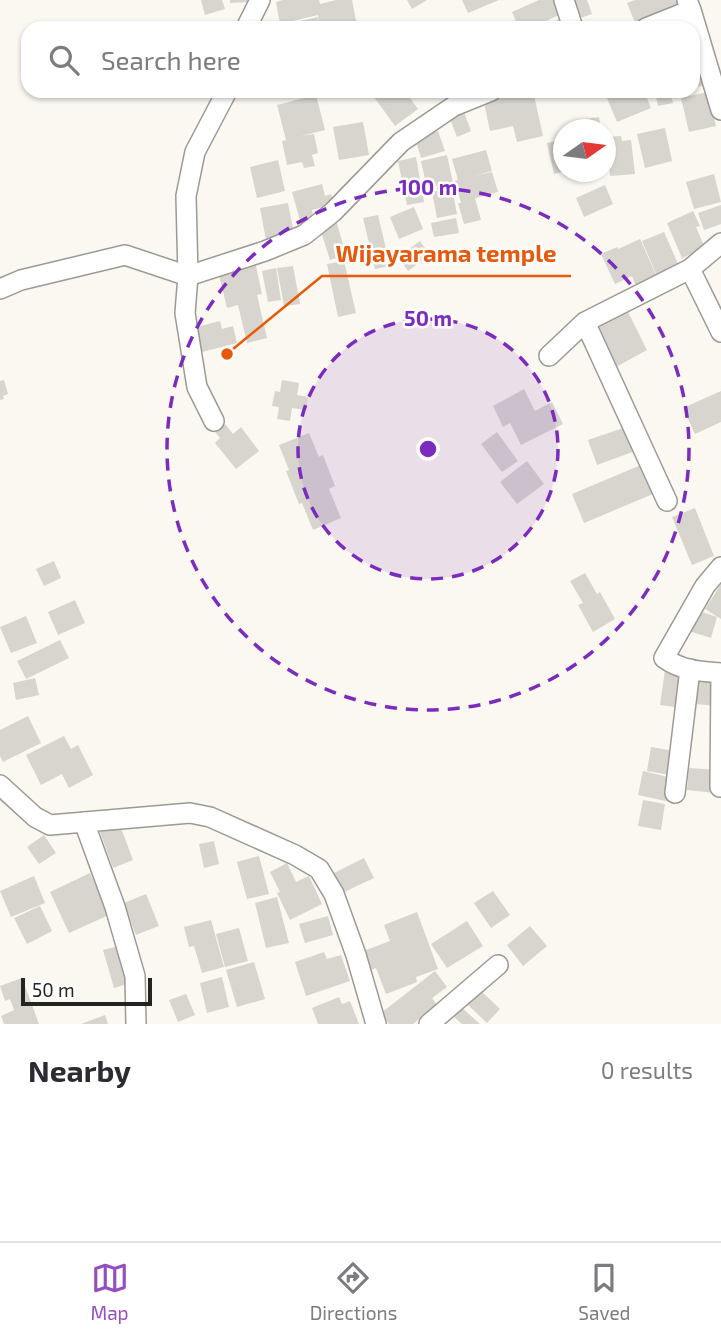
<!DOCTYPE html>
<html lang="en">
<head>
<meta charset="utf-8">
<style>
	body { margin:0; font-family:"Exo 2",sans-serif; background:#f2f2f3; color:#2b2b33 }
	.compass { position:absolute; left:553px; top:119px; width:63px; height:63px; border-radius:50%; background:#fff; box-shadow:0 2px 5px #0004; rotate:76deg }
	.scale { position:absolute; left:21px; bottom:18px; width:131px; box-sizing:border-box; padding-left:7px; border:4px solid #242421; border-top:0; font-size:19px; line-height:24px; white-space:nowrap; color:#242421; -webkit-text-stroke:5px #fff; paint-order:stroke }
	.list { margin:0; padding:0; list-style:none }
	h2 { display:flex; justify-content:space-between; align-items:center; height:91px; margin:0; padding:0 28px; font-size:30px }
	h2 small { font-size:23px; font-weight:400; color:#7c7c81 }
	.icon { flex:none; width:38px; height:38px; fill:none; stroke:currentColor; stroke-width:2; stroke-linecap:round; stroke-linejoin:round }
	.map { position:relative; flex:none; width:721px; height:1024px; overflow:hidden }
	.search { position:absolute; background:#fff; box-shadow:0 2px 5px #0004; left:21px; right:21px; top:21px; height:77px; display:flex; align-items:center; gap:18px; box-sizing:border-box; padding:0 24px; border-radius:21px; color:#7c7c81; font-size:26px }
	.sheet { height:217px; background:#fff }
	nav { display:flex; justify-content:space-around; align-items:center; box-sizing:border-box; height:98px; border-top:2px solid #e1e1e2; background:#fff; font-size:19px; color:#7c7c81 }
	nav a { display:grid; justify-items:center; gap:4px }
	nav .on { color:#954ec1 }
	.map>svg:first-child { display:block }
	.building { fill:#d7d5cd }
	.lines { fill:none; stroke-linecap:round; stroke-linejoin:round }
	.street-casing { stroke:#9c9a92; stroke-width:22 }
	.street { stroke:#fff; stroke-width:19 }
	.ring { fill:none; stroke:#7b2cbf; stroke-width:3.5; stroke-dasharray:12 9 }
	.centre { fill:#7b2cbf; stroke:#fff; stroke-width:3.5 }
	.ring-label { font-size:21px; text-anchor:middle; font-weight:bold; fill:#7b2cbf; stroke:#fff; stroke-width:5; stroke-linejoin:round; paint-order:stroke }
	.leader { fill:none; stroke:#e8590c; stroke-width:2.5 }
	.callout-dot { fill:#e8590c; stroke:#fff; stroke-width:2.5 }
	.callout-label { font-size:24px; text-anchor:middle; font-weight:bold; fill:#e8590c; stroke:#fff; stroke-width:5; stroke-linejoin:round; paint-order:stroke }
</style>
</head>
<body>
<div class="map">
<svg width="721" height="1024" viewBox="0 0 721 1024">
	<rect width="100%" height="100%" fill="#faf8f0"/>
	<path class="building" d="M 201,0 L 222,0 L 225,9 L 205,15 Z
		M 230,0 L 250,0 L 250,2 L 230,3 Z
		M 283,0 L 319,0 L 320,4 L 336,0 L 352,0 L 357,26 L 348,28 L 330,28 L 329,22 L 320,24 L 318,15 L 280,24 L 276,2 Z
		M 407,0 L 427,0 L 412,9 Z
		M 462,0 L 499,0 L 468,13 Z
		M 539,0 L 554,0 L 561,14 L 531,28 L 519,28 L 512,12 Z
		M 567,0 L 587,0 L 592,14 L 574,20 Z
		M 635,0 L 681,0 L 683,6 L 636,25 L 627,3 Z
		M 318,17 L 320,25 L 327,24 L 328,28 L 292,28 L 291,23 Z
		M 564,17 L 568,28 L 539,28 Z
		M 693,47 L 705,85 L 693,88 Z
		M 383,91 L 405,91 L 418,109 L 395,126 L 374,97 Z
		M 513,91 L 533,91 L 543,136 L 517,142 L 513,126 L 490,131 L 483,98 Z
		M 604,91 L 644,91 L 651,108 L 617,122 Z
		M 655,91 L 670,91 L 673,103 L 658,106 Z
		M 708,92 L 716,126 L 689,132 L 681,98 Z
		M 316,95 L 325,130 L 301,136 L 314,134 L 318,153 L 312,155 L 315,166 L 304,168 L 302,162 L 287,165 L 282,141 L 286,140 L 277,105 Z
		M 462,107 L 471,131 L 457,137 L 448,113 Z
		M 599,117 L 601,130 L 577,130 L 576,120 Z
		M 363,122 L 369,155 L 339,160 L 333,127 Z
		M 665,128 L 672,161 L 645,168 L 637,134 Z
		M 438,131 L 445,151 L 421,158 L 415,138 Z
		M 621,136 L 622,141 L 631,140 L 635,174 L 610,176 L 606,137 Z
		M 564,139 L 564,171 L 554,174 L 547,143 Z
		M 486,150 L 492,171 L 473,176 L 492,172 L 498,192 L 475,198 L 481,220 L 464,224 L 458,203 L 461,203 L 455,181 L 458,180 L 452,159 Z
		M 447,155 L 453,183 L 427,188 L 421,161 Z
		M 416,157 L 424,202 L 407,205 L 398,161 Z
		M 278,160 L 285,191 L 257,198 L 250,167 Z
		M 714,174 L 721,202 L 694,209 L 686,182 Z
		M 322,184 L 325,196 L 331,194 L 334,204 L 312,210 L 314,221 L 301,224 L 292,192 Z
		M 605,185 L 613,204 L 584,217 L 576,198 Z
		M 452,188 L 457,214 L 437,218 L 432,192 Z
		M 288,203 L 294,234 L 266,240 L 260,208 Z
		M 721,205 L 721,224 L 704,230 L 698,213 Z
		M 414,207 L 423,229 L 399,239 L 390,217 Z
		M 693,211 L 700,226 L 696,227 L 705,248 L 682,258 L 667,223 Z
		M 378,215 L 390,266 L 375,269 L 363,218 Z
		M 456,218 L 459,233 L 434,237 L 431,223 Z
		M 336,220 L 346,255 L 330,260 L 319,225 Z
		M 664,232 L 679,266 L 657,276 L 642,241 Z
		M 640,239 L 657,277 L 636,286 L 632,276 L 615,284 L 601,254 L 617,247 L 618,249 Z
		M 420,241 L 430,255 L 408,271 L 398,257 Z
		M 344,261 L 356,313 L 338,317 L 327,264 Z
		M 255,262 L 262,294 L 257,295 L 267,338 L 247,343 L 238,305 L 227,308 L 218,270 Z
		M 293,266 L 300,304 L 284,306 L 277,268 Z
		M 276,268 L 281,300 L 268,302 L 262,271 Z
		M 626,308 L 647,350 L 616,367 L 594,325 Z
		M 220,321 L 222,329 L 233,326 L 237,343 L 202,352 L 197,327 Z
		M 4,380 L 8,394 L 3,396 L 4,399 L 0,400 L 0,381 Z
		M 282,380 L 299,383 L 297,395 L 308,397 L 306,410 L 292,408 L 290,421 L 277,419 L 279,407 L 272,406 L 275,391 L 280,392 Z
		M 524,389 L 535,411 L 552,402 L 563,424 L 521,445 L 510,423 L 503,427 L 493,406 Z
		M 721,391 L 721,422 L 695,434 L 683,408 Z
		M 225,424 L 233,434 L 241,427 L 259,451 L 236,469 L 215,443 L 220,438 L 215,432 Z
		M 629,426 L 638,450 L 597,465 L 588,440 Z
		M 497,432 L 518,461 L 502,472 L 481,444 Z
		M 309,433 L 319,457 L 323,455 L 335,486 L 329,489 L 341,518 L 313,530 L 302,503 L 299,504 L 286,471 L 289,470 L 279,445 Z
		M 527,461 L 544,484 L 517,504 L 500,482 Z
		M 641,465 L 653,494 L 584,523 L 572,494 Z
		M 695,508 L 714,556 L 692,565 L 672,517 Z
		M 54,561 L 61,578 L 44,586 L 36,569 Z
		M 585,573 L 597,594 L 600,592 L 615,619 L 593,632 L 578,605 L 583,603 L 570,581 Z
		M 721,584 L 721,619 L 705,609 Z
		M 75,600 L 85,623 L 58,635 L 48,612 Z
		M 696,610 L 717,617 L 711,638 L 689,631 Z
		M 26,616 L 37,643 L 11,653 L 0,627 Z
		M 60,640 L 69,658 L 26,679 L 17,661 Z
		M 665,670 L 686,673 L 682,708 L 660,705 Z
		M 697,673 L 720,675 L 718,706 L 695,704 Z
		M 35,678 L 39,695 L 16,700 L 13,683 Z
		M 28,716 L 41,743 L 3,762 L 0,756 L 0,730 Z
		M 64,736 L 71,749 L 78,745 L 93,775 L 69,788 L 62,774 L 41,785 L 26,755 Z
		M 651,747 L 679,752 L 675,776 L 647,771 Z
		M 689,768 L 717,770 L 715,793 L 687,790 Z
		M 643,771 L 676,779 L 670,802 L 638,795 Z
		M 643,800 L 665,804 L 661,830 L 638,826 Z
		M 120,825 L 133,860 L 113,868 L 100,832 Z
		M 44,835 L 56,853 L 39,864 L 27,847 Z
		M 214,841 L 219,864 L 204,868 L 199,844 Z
		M 259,856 L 269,894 L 247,899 L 237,862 Z
		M 364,858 L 374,878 L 340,894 L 330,875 Z
		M 287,863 L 296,882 L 309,876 L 322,904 L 290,920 L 277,893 L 280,892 L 270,872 Z
		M 90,873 L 109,915 L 69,933 L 50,892 Z
		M 34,876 L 45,903 L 11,917 L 0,891 Z
		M 493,891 L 510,915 L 491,928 L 474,903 Z
		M 146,894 L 159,926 L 136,935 L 124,903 Z
		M 277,897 L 289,943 L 266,948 L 255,903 Z
		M 40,906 L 52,931 L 27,944 L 14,918 Z
		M 417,912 L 438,969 L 416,977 L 417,982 L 386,994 L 376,968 L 368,971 L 361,952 L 390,941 L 384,925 Z
		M 328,916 L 333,935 L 305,943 L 299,924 Z
		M 211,920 L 224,967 L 202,973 L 194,946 L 189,947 L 184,927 Z
		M 467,921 L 483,946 L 447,968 L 431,944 Z
		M 530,926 L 547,946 L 523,966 L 507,945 Z
		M 239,928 L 248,961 L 225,967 L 216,934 Z
		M 122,945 L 133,982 L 114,988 L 103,950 Z
		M 324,952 L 327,959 L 341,955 L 350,981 L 306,996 L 295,962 Z
		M 254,962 L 265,999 L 237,1007 L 226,970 Z
		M 435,971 L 447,987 L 432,998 L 437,1005 L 413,1024 L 389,1024 L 381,1013 Z
		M 222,977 L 229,1007 L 207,1013 L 200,983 Z
		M 22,978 L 39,1024 L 4,1024 L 1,1016 L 14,1010 L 10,999 L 5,1001 L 0,986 Z
		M 479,989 L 500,1009 L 487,1023 L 466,1003 Z
		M 186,994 L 195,1015 L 178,1022 L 169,1000 Z
		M 339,997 L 342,1004 L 350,1001 L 359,1024 L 318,1024 L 312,1008 Z
		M 462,1008 L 480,1024 L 462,1024 L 454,1017 Z
		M 105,1015 L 108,1024 L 81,1024 Z"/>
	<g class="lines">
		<g class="street-casing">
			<path id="street" d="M 564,0 L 573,28
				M 691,10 L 721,110
				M 246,28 L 260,0
				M 646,28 L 691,10 L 687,0
				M 690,269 L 721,332
				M 0,289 L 21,280 L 125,255 L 188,276 L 265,251 L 304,235 L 333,212 L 401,142 L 454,106 L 491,91
				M 585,322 L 667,501
				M 549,356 L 585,322 L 690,269 L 721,243
				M 214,421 L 197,387 L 185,313 L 188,276 L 186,196 L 195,152 L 227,91
				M 721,567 L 705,586 L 664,658 C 682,671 700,671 721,673
				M 0,785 L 35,817 L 50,825 L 190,813 L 210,817 L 295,855 L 319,869 L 334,894 L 356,955 L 376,1024
				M 720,787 L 721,673
				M 675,793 L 690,669
				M 84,822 L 115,907 L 135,976 L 136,1024
				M 429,1024 L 498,965"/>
		</g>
		<use href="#street" class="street"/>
	</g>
	<circle cx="428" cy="449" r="130" fill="#7b2cbf" fill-opacity=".12"/>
	<g class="ring">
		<circle cx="428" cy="449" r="130"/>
		<circle cx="428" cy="449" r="261"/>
	</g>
	<circle cx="428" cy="449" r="10" class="centre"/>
	<g class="ring-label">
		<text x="428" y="195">100 m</text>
		<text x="428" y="326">50 m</text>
	</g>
	<path class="leader" d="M227 354L322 276H571"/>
	<circle class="callout-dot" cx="227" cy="354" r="7"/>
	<g class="callout-label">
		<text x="446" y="262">Wijayarama temple</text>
	</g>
</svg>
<svg class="compass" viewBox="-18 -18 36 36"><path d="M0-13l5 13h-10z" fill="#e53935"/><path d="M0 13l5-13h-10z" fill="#7c7c81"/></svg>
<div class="scale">50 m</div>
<div class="search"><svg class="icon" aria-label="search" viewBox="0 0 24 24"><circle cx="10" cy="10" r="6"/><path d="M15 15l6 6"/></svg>Search here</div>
</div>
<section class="sheet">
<h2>Nearby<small>0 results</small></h2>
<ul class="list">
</ul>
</section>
<nav>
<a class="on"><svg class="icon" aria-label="map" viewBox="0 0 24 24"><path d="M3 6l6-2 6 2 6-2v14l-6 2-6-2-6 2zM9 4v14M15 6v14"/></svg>Map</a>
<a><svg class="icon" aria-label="directions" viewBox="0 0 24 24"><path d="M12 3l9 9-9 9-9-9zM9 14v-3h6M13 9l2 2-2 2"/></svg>Directions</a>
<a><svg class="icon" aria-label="saved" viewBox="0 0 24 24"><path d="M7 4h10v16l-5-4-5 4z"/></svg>Saved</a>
</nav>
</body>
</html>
